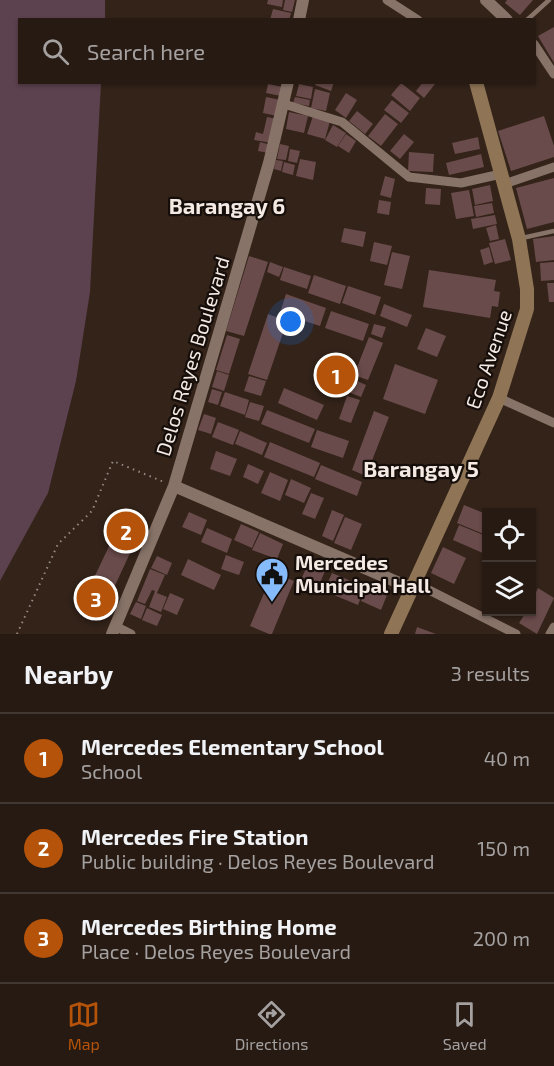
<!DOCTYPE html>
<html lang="en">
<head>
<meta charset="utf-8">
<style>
	body { margin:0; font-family:"Exo 2",sans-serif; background:#2e231c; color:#f1f3f6 }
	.controls { position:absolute; right:18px; bottom:18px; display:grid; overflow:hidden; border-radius:0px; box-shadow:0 2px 4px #0004 }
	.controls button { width:54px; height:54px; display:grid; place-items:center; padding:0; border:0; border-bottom:2px solid #423833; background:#261a13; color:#f1f3f6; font:30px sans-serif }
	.you { position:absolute; left:291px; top:322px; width:21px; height:21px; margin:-15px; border:4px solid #fff; border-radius:50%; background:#1a73e8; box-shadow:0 0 0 9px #1a73e833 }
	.badge { display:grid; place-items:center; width:39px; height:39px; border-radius:50%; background:#b45309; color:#fff; font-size:20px; font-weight:700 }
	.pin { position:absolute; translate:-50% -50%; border:3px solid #fff; box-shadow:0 2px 6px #0006 }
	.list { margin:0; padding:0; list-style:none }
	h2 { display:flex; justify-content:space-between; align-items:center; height:78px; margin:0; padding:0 24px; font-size:26px }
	h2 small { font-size:20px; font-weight:400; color:#a4a1a0 }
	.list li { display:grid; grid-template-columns:39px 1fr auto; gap:18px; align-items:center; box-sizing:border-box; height:90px; padding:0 24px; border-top:2px solid #423833 }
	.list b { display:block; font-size:22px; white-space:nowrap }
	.list p { margin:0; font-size:20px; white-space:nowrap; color:#a4a1a0 }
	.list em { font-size:20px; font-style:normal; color:#a4a1a0 }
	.icon { flex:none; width:33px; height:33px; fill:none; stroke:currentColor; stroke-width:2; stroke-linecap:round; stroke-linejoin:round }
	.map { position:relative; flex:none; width:554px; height:634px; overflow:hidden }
	.search { position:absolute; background:#261a13; box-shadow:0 2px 4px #0004; left:18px; right:18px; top:18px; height:66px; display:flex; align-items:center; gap:15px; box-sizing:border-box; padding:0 21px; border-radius:0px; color:#a4a1a0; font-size:22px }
	.sheet { height:348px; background:#261a13 }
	nav { display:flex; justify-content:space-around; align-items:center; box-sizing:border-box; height:84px; border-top:2px solid #423833; background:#261a13; font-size:16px; color:#a4a1a0 }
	nav a { display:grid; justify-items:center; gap:3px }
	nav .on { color:#b45309 }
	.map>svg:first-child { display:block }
	.water { fill:#5c414e }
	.building { fill:#6a4b4b }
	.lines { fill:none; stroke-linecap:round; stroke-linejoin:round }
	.path { stroke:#988b83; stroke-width:2; stroke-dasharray:1.5 4.5; stroke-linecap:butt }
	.service { stroke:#877368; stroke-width:4.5 }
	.minor { stroke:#877368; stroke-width:9 }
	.tertiary { stroke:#877368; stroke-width:12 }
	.secondary { stroke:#8f7556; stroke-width:14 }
	.labels { text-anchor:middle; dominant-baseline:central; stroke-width:4.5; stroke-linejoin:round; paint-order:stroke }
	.street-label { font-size:20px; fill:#f4e9e3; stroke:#150e0a }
	.poi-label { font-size:20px; font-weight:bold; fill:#f4e9e3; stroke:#150e0a; text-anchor:start }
	.quarter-label { font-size:22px; font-weight:bold; fill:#f4e9e3; stroke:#150e0a }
</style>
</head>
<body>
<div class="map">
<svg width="554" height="634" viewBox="0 0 554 634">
	<rect width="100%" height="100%" fill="#332319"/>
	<path class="water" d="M 0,0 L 105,0 L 105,19 L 20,20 L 20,82 L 101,83 L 90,292 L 76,381 L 48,493 L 0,581 Z"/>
	<path class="building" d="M 268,0 L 283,0 L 282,7 L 267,4 Z
		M 285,0 L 295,0 L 292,12 L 283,10 Z
		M 507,0 L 533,0 L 520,15 L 505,3 Z
		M 273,9 L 291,13 L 289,20 L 270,20 Z
		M 554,27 L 554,63 L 538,36 Z
		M 316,82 L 334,82 L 331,91 L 315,85 Z
		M 423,82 L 435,84 L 424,98 L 416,91 Z
		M 401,83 L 420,98 L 410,111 L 391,95 Z
		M 268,84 L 283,87 L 281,96 L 266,93 Z
		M 299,84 L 313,87 L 311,99 L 296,96 Z
		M 315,89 L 330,93 L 326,111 L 311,108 Z
		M 346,93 L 357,100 L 346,118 L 335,110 Z
		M 266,97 L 281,100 L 277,116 L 263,113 Z
		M 295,97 L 310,100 L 309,106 L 293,103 Z
		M 392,100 L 409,113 L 401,123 L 384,110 Z
		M 357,111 L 373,124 L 365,134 L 349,121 Z
		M 289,112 L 308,116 L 304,133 L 286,129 Z
		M 385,114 L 398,124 L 381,146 L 368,136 Z
		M 313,116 L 330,121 L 325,139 L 307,134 Z
		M 544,116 L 554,146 L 554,157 L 511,171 L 498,131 Z
		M 267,117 L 277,119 L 272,143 L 254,140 L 256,132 L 263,134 Z
		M 333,125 L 346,133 L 337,147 L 325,140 Z
		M 346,134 L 356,141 L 349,153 L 338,146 Z
		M 404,134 L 414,142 L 400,159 L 390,151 Z
		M 478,137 L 480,149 L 455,154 L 452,143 Z
		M 260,142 L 271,145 L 269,153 L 258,151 Z
		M 280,144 L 289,146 L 286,160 L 277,159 Z
		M 290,149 L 300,151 L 297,163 L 288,161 Z
		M 409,152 L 434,154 L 433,172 L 408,171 Z
		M 481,154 L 484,167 L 449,175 L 446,163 Z
		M 300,159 L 316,162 L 313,180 L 296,176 Z
		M 276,160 L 283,161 L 281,171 L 274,169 Z
		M 284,162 L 295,165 L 293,175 L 282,172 Z
		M 385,176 L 395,179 L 391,198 L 380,195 Z
		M 554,178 L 554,222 L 527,229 L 516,188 Z
		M 490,185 L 493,201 L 475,205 L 472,189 Z
		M 426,188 L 441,189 L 440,205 L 425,204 Z
		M 469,190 L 474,216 L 456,219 L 451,193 Z
		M 379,200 L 391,202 L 389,215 L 377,213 Z
		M 492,203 L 494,213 L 476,217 L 474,206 Z
		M 495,215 L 497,224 L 473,229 L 471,219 Z
		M 496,225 L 499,239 L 490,241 L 486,228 Z
		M 344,228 L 366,232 L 363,247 L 341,242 Z
		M 554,236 L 554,260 L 536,262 L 533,239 Z
		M 505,239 L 511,260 L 495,264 L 489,243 Z
		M 374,242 L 392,246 L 387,265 L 370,261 Z
		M 489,247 L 493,262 L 484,265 L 480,250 Z
		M 392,252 L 410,256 L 402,289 L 384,285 Z
		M 249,256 L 268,262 L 244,336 L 226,331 Z
		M 270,262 L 283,267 L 279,277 L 267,272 Z
		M 554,262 L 554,280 L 541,281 L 540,263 Z
		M 284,267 L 311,276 L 307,289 L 280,280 Z
		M 429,270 L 496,280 L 494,291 L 500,292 L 498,307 L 492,306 L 490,318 L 423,307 Z
		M 314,275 L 346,286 L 340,304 L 308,293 Z
		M 547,283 L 554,283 L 554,302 L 549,302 Z
		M 348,286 L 381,297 L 375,315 L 342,303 Z
		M 286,294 L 326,308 L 320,326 L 280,313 Z
		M 384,304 L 412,315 L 407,327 L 380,316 Z
		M 331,311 L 369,324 L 363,341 L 325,328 Z
		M 268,314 L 287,321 L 267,380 L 248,374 Z
		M 374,324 L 386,327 L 382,338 L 371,334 Z
		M 426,328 L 446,336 L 437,357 L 417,349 Z
		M 227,335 L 240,339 L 229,374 L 216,370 Z
		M 369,337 L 383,343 L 368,380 L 354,375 Z
		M 395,364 L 438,380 L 425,414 L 383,399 Z
		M 217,371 L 229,375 L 224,391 L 212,387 Z
		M 249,376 L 266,381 L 261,396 L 244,391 Z
		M 353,379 L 366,385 L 361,397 L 348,392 Z
		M 284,388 L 324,405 L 317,420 L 278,403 Z
		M 212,389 L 222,392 L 218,405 L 208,402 Z
		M 225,392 L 249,400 L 245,415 L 220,406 Z
		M 347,396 L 360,400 L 351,423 L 339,419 Z
		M 250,402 L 264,406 L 259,421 L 245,417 Z
		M 267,410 L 315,429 L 309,443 L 261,424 Z
		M 374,411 L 389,417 L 366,476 L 352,470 Z
		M 204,414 L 216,418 L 211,434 L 198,430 Z
		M 218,422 L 239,430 L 233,445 L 212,437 Z
		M 317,430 L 349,441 L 343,458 L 311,447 Z
		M 240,431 L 267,443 L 262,455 L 235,444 Z
		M 270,442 L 320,463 L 314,477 L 264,457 Z
		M 216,451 L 237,459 L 230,476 L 210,469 Z
		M 248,464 L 264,471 L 258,484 L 243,477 Z
		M 321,465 L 362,482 L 357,496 L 315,479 Z
		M 270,472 L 288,480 L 280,501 L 261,493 Z
		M 291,479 L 311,488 L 304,503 L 285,495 Z
		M 311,493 L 324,498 L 315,519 L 302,514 Z
		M 464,505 L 486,514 L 486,535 L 457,523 Z
		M 332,510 L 344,515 L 333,541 L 322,536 Z
		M 189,512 L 207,520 L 201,535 L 182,527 Z
		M 129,515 L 145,522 L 134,546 L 109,535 L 114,523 L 124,528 Z
		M 345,517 L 362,524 L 351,550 L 334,543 Z
		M 241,524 L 259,532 L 252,548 L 234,540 Z
		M 459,525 L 486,536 L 485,554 L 453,540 Z
		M 207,528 L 232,539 L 227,553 L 201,542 Z
		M 260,533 L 283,544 L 277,559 L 252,550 Z
		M 111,542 L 131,551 L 112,592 L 92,582 Z
		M 443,547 L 466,558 L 454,584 L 431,573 Z
		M 226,555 L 244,562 L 239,575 L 221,569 Z
		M 157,556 L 172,563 L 167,575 L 151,568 Z
		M 188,559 L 221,575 L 214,590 L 181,575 Z
		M 310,559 L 327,566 L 317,590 L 300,582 Z
		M 150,569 L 165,575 L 157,593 L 167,597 L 161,612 L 149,607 L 155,591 L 152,590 L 145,604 L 137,601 Z
		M 273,572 L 294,581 L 272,634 L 269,634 L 250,626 Z
		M 332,573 L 365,587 L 358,605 L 324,591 Z
		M 370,582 L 389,590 L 381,610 L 361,601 Z
		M 87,584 L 112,596 L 105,611 L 80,599 Z
		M 538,588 L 554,598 L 537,634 L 519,623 L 526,612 L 532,612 L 532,600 Z
		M 170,593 L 184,599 L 177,615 L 163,609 Z
		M 136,602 L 146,606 L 141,619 L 130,614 Z
		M 147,608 L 162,615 L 157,626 L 142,620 Z
		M 417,627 L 436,634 L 415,634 Z"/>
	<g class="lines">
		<path class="path" d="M 17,634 L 58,544 L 92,511 L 113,461 L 164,482"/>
		<path class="service" d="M 527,20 L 549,0
			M 522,238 L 554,231"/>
		<path class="minor" d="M 387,0 L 418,20
			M 534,44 L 554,74
			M 284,104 L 342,122 L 409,177 L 461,183 L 501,174
			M 504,184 L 554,167
			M 499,398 L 554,423
			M 411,588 L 429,590 L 516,634
			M 115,626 L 131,634
			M 550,634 L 554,627"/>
		<path class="tertiary" d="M 486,0 L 507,20
			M 299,20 L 303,0
			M 174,486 L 411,588
			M 112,634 L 174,486 L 269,163 L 288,82"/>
		<path class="secondary" d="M 391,634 L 499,398 L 527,309 L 527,289 L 519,239 L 476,82"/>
	</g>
	<defs>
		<g id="civic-pin" transform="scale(1.725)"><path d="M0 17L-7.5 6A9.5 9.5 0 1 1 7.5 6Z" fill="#86bbfb" stroke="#150e0a"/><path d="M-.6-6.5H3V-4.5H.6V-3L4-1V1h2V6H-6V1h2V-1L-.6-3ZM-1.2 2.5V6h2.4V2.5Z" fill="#111"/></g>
	</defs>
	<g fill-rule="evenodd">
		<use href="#civic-pin" x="272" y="574"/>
	</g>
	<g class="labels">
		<g class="street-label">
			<text transform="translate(192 356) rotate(-73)">Delos Reyes Boulevard</text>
			<text transform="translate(488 359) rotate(-71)">Eco Avenue</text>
		</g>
		<g class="poi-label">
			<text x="295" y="562">Mercedes<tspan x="295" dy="23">Municipal Hall</tspan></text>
		</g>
		<g class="quarter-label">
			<text x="227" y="205">Barangay 6</text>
			<text x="421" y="468">Barangay 5</text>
		</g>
	</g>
</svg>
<div class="controls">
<button><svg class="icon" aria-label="locate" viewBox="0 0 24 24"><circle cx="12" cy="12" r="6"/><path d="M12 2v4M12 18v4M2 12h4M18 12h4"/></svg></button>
<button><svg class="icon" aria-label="layers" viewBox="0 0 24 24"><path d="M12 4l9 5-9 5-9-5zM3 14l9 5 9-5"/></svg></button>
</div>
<div class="you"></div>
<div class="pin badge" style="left:336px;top:375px">1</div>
<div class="pin badge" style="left:126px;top:531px">2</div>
<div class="pin badge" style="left:96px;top:598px">3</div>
<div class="search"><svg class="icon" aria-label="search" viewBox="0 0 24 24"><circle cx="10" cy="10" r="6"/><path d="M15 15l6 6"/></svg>Search here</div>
</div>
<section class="sheet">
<h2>Nearby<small>3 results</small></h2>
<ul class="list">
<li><span class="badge">1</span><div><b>Mercedes Elementary School</b><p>School</p></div><em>40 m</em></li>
<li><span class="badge">2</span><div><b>Mercedes Fire Station</b><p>Public building · Delos Reyes Boulevard</p></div><em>150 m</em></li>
<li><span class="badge">3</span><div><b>Mercedes Birthing Home</b><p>Place · Delos Reyes Boulevard</p></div><em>200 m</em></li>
</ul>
</section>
<nav>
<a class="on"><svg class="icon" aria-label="map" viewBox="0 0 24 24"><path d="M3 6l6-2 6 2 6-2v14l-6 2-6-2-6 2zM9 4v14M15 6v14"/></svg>Map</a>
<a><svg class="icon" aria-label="directions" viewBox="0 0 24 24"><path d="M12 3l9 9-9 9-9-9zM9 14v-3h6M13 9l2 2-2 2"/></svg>Directions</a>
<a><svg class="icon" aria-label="saved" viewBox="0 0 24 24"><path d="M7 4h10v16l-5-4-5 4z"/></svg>Saved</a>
</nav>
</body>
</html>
